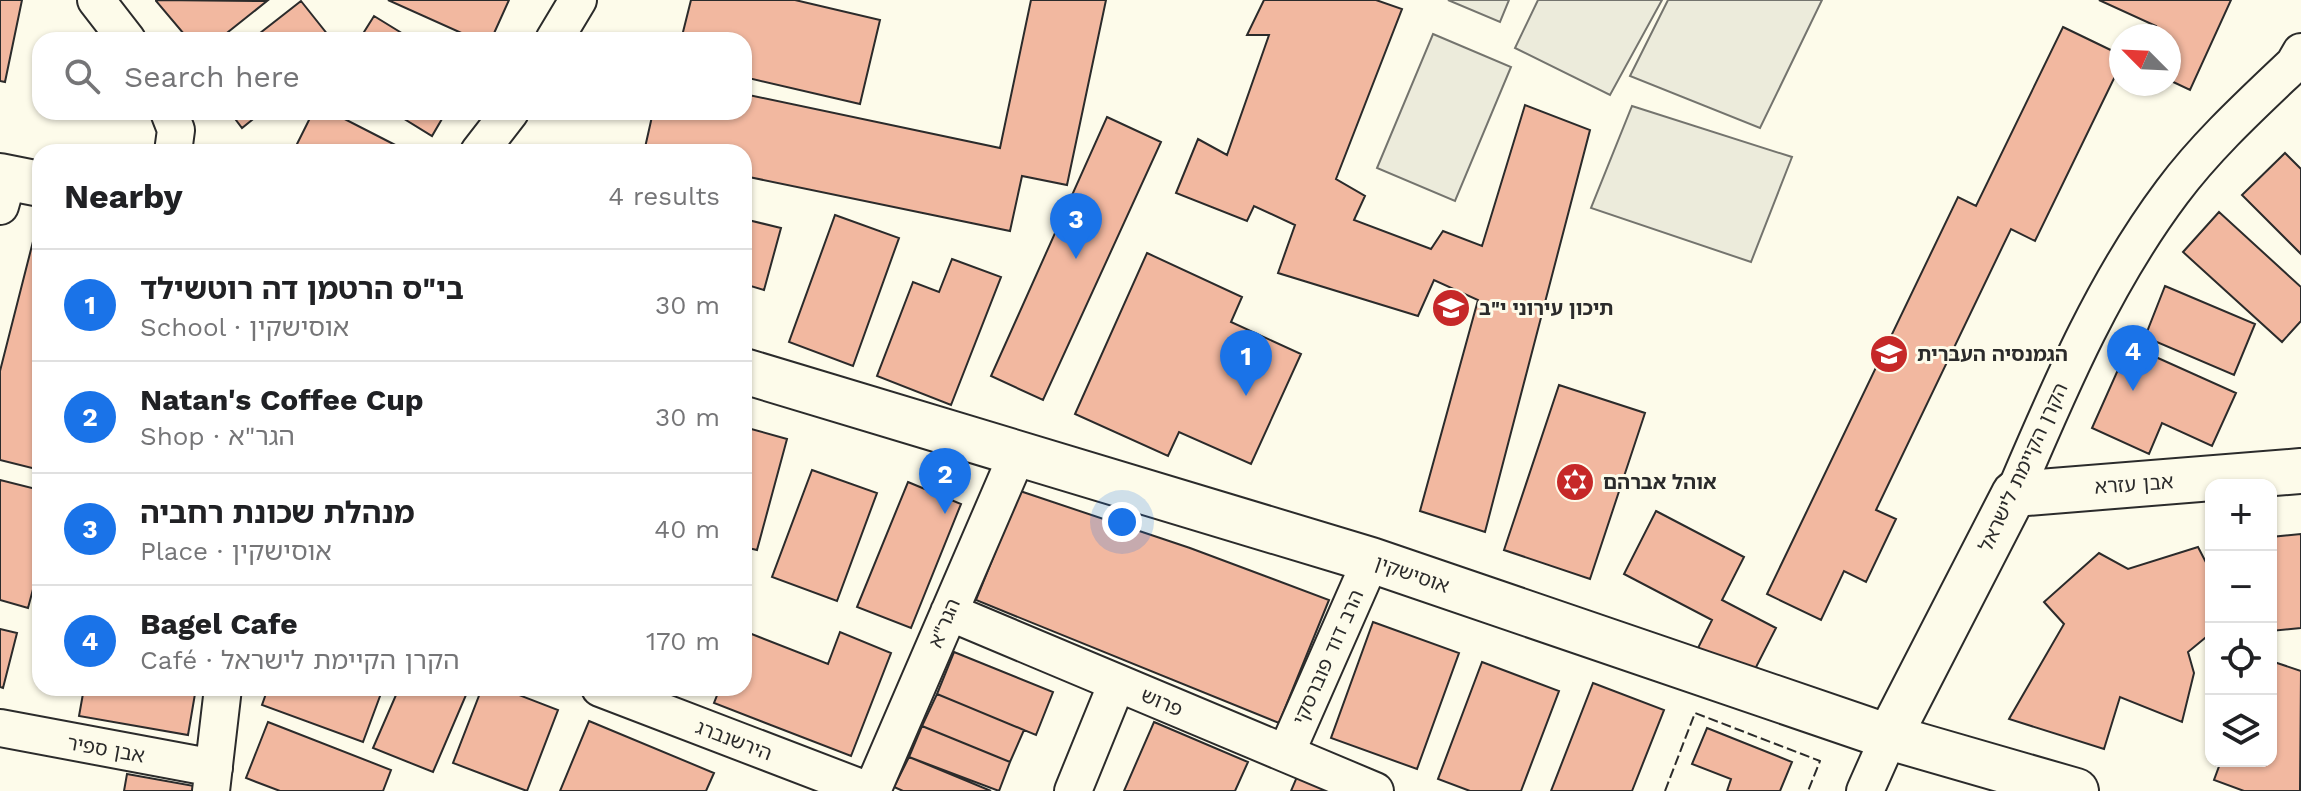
<!DOCTYPE html>
<html lang="en">
<head>
<meta charset="utf-8">
<style>
	body { margin:0; font-family:"Work Sans","Noto Sans Hebrew",sans-serif; background:#f2f2f2; color:#202124 }
	.controls { position:absolute; right:24px; bottom:24px; display:grid; overflow:hidden; border-radius:16px; box-shadow:0 2px 6px #0004 }
	.controls button { width:72px; height:72px; display:grid; place-items:center; padding:0; border:0; border-bottom:2px solid #e0e0e0; background:#fff; color:#202124; font:40px sans-serif }
	.compass { position:absolute; left:2109px; top:24px; width:72px; height:72px; border-radius:50%; background:#fff; box-shadow:0 2px 6px #0004; rotate:294deg }
	.you { position:absolute; left:1122px; top:522px; width:28px; height:28px; margin:-20px; border:6px solid #fff; border-radius:50%; background:#1a73e8; box-shadow:0 0 0 12px #1a73e833 }
	.badge { display:grid; place-items:center; width:52px; height:52px; border-radius:50%; background:#1a73e8; color:#fff; font-size:26px; font-weight:700 }
	.pin { position:absolute; translate:-50% -66px; filter:drop-shadow(0 2px 4px #0008) }
	.pin::after { content:''; position:absolute; top:42px; width:28px; height:24px; background:inherit; clip-path:polygon(0 0,100% 0,50% 100%) }
	.list { margin:0; padding:0; list-style:none }
	h2 { display:flex; justify-content:space-between; align-items:center; height:104px; margin:0; padding:0 32px; font-size:34px }
	h2 small { font-size:26px; font-weight:400; color:#757577 }
	.list li { display:grid; grid-template-columns:52px 1fr auto; gap:24px; align-items:center; box-sizing:border-box; height:112px; padding:0 32px; border-top:2px solid #e0e0e0 }
	.list b { display:block; font-size:30px; white-space:nowrap }
	.list p { margin:0; font-size:26px; white-space:nowrap; color:#757577 }
	.list em { font-size:26px; font-style:normal; color:#757577 }
	.icon { flex:none; width:44px; height:44px; fill:none; stroke:currentColor; stroke-width:2; stroke-linecap:round; stroke-linejoin:round }
	.map { position:relative; flex:none; width:2301px; height:791px; overflow:hidden }
	.search { position:absolute; background:#fff; box-shadow:0 2px 6px #0004; left:32px; top:32px; width:720px; height:88px; display:flex; align-items:center; gap:20px; box-sizing:border-box; padding:0 28px; border-radius:24px; color:#757577; font-size:30px }
	.panel { position:absolute; background:#fff; box-shadow:0 2px 6px #0004; left:32px; top:144px; width:720px; height:552px; border-radius:24px }
	.map>svg:first-child { display:block }
	.green { fill:#ecebdb; stroke:#74746e; stroke-width:2 }
	.building { fill:#f2b8a0; stroke:#2b2b2b; stroke-width:2 }
	.lines { fill:none; stroke-linecap:round; stroke-linejoin:round }
	.minor-casing { stroke:#2b2b2b; stroke-width:40 }
	.tertiary-casing { stroke:#2b2b2b; stroke-width:48 }
	.minor { stroke:#fdfbea; stroke-width:36 }
	.tertiary { stroke:#fdfbea; stroke-width:44 }
	.fence { stroke:#2b2b2b; stroke-width:2; stroke-dasharray:10 4; stroke-linecap:butt }
	.labels { text-anchor:middle; dominant-baseline:central; stroke-width:6; stroke-linejoin:round; paint-order:stroke }
	.poi-label { font-size:20px; font-weight:bold; fill:#2b2b2b; stroke:#fdfbea; text-anchor:start }
	.street-label { font-size:20px; fill:#2b2b2b; stroke:#fdfbea }
</style>
</head>
<body>
<div class="map">
<svg width="2301" height="791" viewBox="0 0 2301 791">
	<rect width="100%" height="100%" fill="#fdfbea"/>
	<path class="green" d="M 1448,0 L 1509,0 L 1500,22 Z
		M 1538,0 L 1662,0 L 1610,95 L 1515,48 Z
		M 1668,0 L 1822,0 L 1760,128 L 1630,76 Z
		M 1433,34 L 1511,67 L 1455,201 L 1377,168 Z
		M 1632,106 L 1792,157 L 1751,262 L 1591,208 Z"/>
	<path class="building" d="M 0,0 L 22,0 L 5,82 L 0,81 Z
		M 388,0 L 509,0 L 491,40 L 477,40 Z
		M 691,0 L 795,0 L 880,20 L 860,104 L 744,77 L 744,40 L 681,40 Z
		M 1031,0 L 1106,0 L 1067,185 L 1022,176 L 1010,231 L 744,176 L 744,152 L 644,152 L 653,112 L 744,112 L 744,94 L 1000,148 Z
		M 1264,0 L 1376,0 L 1402,9 L 1336,179 L 1365,196 L 1354,220 L 1431,249 L 1443,231 L 1482,246 L 1525,105 L 1590,130 L 1485,532 L 1420,511 L 1478,300 L 1434,280 L 1418,316 L 1278,273 L 1295,225 L 1254,206 L 1247,221 L 1176,193 L 1198,139 L 1227,155 L 1269,35 L 1247,35 Z
		M 2099,0 L 2231,0 L 2190,90 L 2169,80 L 2169,36 L 2152,36 L 2156,26 Z
		M 156,1 L 156,0 L 267,1 L 218,40 L 189,40 Z
		M 301,1 L 332,40 L 251,40 Z
		M 374,16 L 413,40 L 359,40 Z
		M 2063,27 L 2121,55 L 2121,64 L 2035,241 L 2011,229 L 1876,510 L 1896,519 L 1866,582 L 1844,571 L 1821,620 L 1767,594 L 1958,197 L 1976,206 Z
		M 230,112 L 262,112 L 242,128 Z
		M 313,112 L 331,112 L 409,152 L 293,152 Z
		M 393,112 L 446,112 L 432,136 Z
		M 1107,117 L 1161,142 L 1043,400 L 991,376 Z
		M 2285,153 L 2301,169 L 2301,254 L 2242,195 Z
		M 2219,212 L 2301,287 L 2301,321 L 2282,342 L 2183,252 Z
		M 40,214 L 40,470 L 0,460 L 0,371 Z
		M 835,215 L 899,238 L 853,366 L 789,342 Z
		M 744,219 L 781,228 L 764,290 L 744,284 Z
		M 1147,253 L 1242,297 L 1231,322 L 1301,354 L 1251,464 L 1179,432 L 1168,456 L 1075,414 Z
		M 952,259 L 1001,277 L 951,405 L 877,376 L 913,282 L 939,292 Z
		M 2165,286 L 2255,324 L 2234,375 L 2145,337 Z
		M 2129,345 L 2236,393 L 2212,446 L 2162,423 L 2149,454 L 2092,428 Z
		M 1559,385 L 1645,413 L 1590,579 L 1504,550 Z
		M 744,427 L 787,439 L 757,550 L 744,547 Z
		M 812,470 L 877,493 L 837,601 L 772,577 Z
		M 0,480 L 40,490 L 40,563 L 28,608 L 0,600 Z
		M 908,482 L 961,504 L 911,628 L 857,607 Z
		M 1020,491 L 1190,548 L 1329,600 L 1279,723 L 976,600 Z
		M 1656,511 L 1744,557 L 1722,600 L 1776,628 L 1750,679 L 1696,652 L 1712,620 L 1624,574 Z
		M 2301,534 L 2301,628 L 2271,631 L 2271,537 Z
		M 2198,547 L 2211,572 L 2211,633 L 2188,652 L 2194,673 L 2182,722 L 2120,697 L 2104,749 L 2009,719 L 2064,624 L 2044,602 L 2099,553 L 2128,569 Z
		M 1373,622 L 1459,653 L 1417,769 L 1331,738 Z
		M 0,629 L 17,633 L 3,688 L 0,687 Z
		M 744,631 L 828,664 L 840,632 L 891,653 L 851,756 L 714,703 L 720,688 L 744,688 Z
		M 954,652 L 1053,692 L 1036,735 L 937,694 Z
		M 2271,661 L 2301,671 L 2300,791 L 2244,791 L 2214,780 L 2221,761 L 2271,761 Z
		M 1482,662 L 1559,691 L 1521,791 L 1470,791 L 1438,779 Z
		M 1593,683 L 1664,710 L 1632,791 L 1551,791 Z
		M 84,688 L 196,688 L 188,735 L 79,716 Z
		M 268,688 L 383,688 L 363,742 L 262,705 Z
		M 399,688 L 469,688 L 433,772 L 373,748 Z
		M 482,688 L 501,688 L 558,710 L 527,791 L 453,763 Z
		M 937,694 L 1024,730 L 1010,762 L 922,726 Z
		M 589,721 L 714,773 L 706,791 L 560,791 Z
		M 268,722 L 391,770 L 383,791 L 280,791 L 246,778 Z
		M 1154,722 L 1248,762 L 1235,791 L 1124,791 Z
		M 922,726 L 1010,762 L 999,791 L 909,757 Z
		M 1707,728 L 1792,762 L 1780,791 L 1727,791 L 1731,779 L 1692,764 Z
		M 909,757 L 991,791 L 903,791 L 894,787 Z
		M 1299,772 L 1341,791 L 1291,791 Z
		M 127,774 L 194,786 L 193,791 L 124,791 Z"/>
	<g class="lines">
		<g class="minor-casing">
			<path id="minor" d="M 96,0 L 127,40
				M 554,40 L 578,0
				M 169,112 L 176,130 L 173,152
				M 479,152 L 510,112
				M 0,206 L 8,178
				M 2014,494 C 2059,389 2103,284 2172,192 C 2207,145 2252,104 2294,64 L 2301,52
				M 949,612 L 1375,791
				M 600,688 L 869,791
				M 0,728 L 214,768
				M 1286,753 L 1371,560
				M 211,791 L 223,688
				M 872,791 L 1017,455
				M 1073,791 L 1117,683
				M 1865,791 L 1889,737"/>
		</g>
		<g class="tertiary-casing">
			<path id="tertiary" d="M 0,176 L 40,184
				M 744,371 L 1371,560 L 1889,737 L 2076,791
				M 1889,737 L 2014,494 L 2301,471"/>
		</g>
		<use href="#minor" class="minor"/>
		<use href="#tertiary" class="tertiary"/>
		<path class="fence" d="M 1665,791 L 1695,713 L 1820,761 L 1808,791"/>
	</g>
	<defs>
		<g id="school-disc" transform="scale(2)"><circle r="9.5" fill="#c62828" stroke="#fdfbea"/><path d="M0-5L7-2L0 1L-7-2ZM-4 1L0 2.5L4 1V4Q0 6-4 4Z" fill="#fff"/></g>
		<g id="synagogue-disc" transform="scale(2)"><circle r="9.5" fill="#c62828" stroke="#fdfbea"/><path d="M0-6.5L5.6 3.2H-5.6ZM0 6.5L5.6-3.2H-5.6Z" fill="#fff"/></g>
	</defs>
	<g fill-rule="evenodd">
		<use href="#school-disc" x="1451" y="308"/>
		<use href="#school-disc" x="1889" y="354"/>
		<use href="#synagogue-disc" x="1575" y="482"/>
	</g>
	<g class="labels">
		<g class="poi-label">
			<text x="1479" y="308">תיכון עירוני י"ב</text>
			<text x="1917" y="354">הגמנסיה העברית</text>
			<text x="1603" y="482">אוהל אברהם</text>
		</g>
		<g class="street-label">
			<text transform="translate(2023 467) rotate(-65)">הקרן הקיימת לישראל</text>
			<text transform="translate(2134 484) rotate(-4)">אבן עזרא</text>
			<text transform="translate(1412 574) rotate(19)">אוסישקין</text>
			<text transform="translate(944 623) rotate(-67)">הגר"א</text>
			<text transform="translate(1328 657) rotate(-66)">הרב דוד פוברסקי</text>
			<text transform="translate(1162 702) rotate(23)">פרוש</text>
			<text transform="translate(734 740) rotate(21)">הירשנברג</text>
			<text transform="translate(106 749) rotate(10)">אבן ספיר</text>
		</g>
	</g>
</svg>
<div class="controls">
<button>+</button>
<button>−</button>
<button><svg class="icon" aria-label="locate" viewBox="0 0 24 24"><circle cx="12" cy="12" r="6"/><path d="M12 2v4M12 18v4M2 12h4M18 12h4"/></svg></button>
<button><svg class="icon" aria-label="layers" viewBox="0 0 24 24"><path d="M12 4l9 5-9 5-9-5zM3 14l9 5 9-5"/></svg></button>
</div>
<svg class="compass" viewBox="-18 -18 36 36"><path d="M0-13l5 13h-10z" fill="#e53935"/><path d="M0 13l5-13h-10z" fill="#757577"/></svg>
<div class="you"></div>
<div class="pin badge" style="left:1246px;top:396px">1</div>
<div class="pin badge" style="left:945px;top:514px">2</div>
<div class="pin badge" style="left:1076px;top:259px">3</div>
<div class="pin badge" style="left:2133px;top:391px">4</div>
<div class="search"><svg class="icon" aria-label="search" viewBox="0 0 24 24"><circle cx="10" cy="10" r="6"/><path d="M15 15l6 6"/></svg>Search here</div>
<section class="panel">
<h2>Nearby<small>4 results</small></h2>
<ul class="list">
<li><span class="badge">1</span><div><b>בי&quot;ס הרטמן דה רוטשילד</b><p>School · אוסישקין</p></div><em>30 m</em></li>
<li><span class="badge">2</span><div><b>Natan's Coffee Cup</b><p>Shop · הגר&quot;א</p></div><em>30 m</em></li>
<li><span class="badge">3</span><div><b>מנהלת שכונת רחביה</b><p>Place · אוסישקין</p></div><em>40 m</em></li>
<li><span class="badge">4</span><div><b>Bagel Cafe</b><p>Café · הקרן הקיימת לישראל</p></div><em>170 m</em></li>
</ul>
</section>
</div>
</body>
</html>
